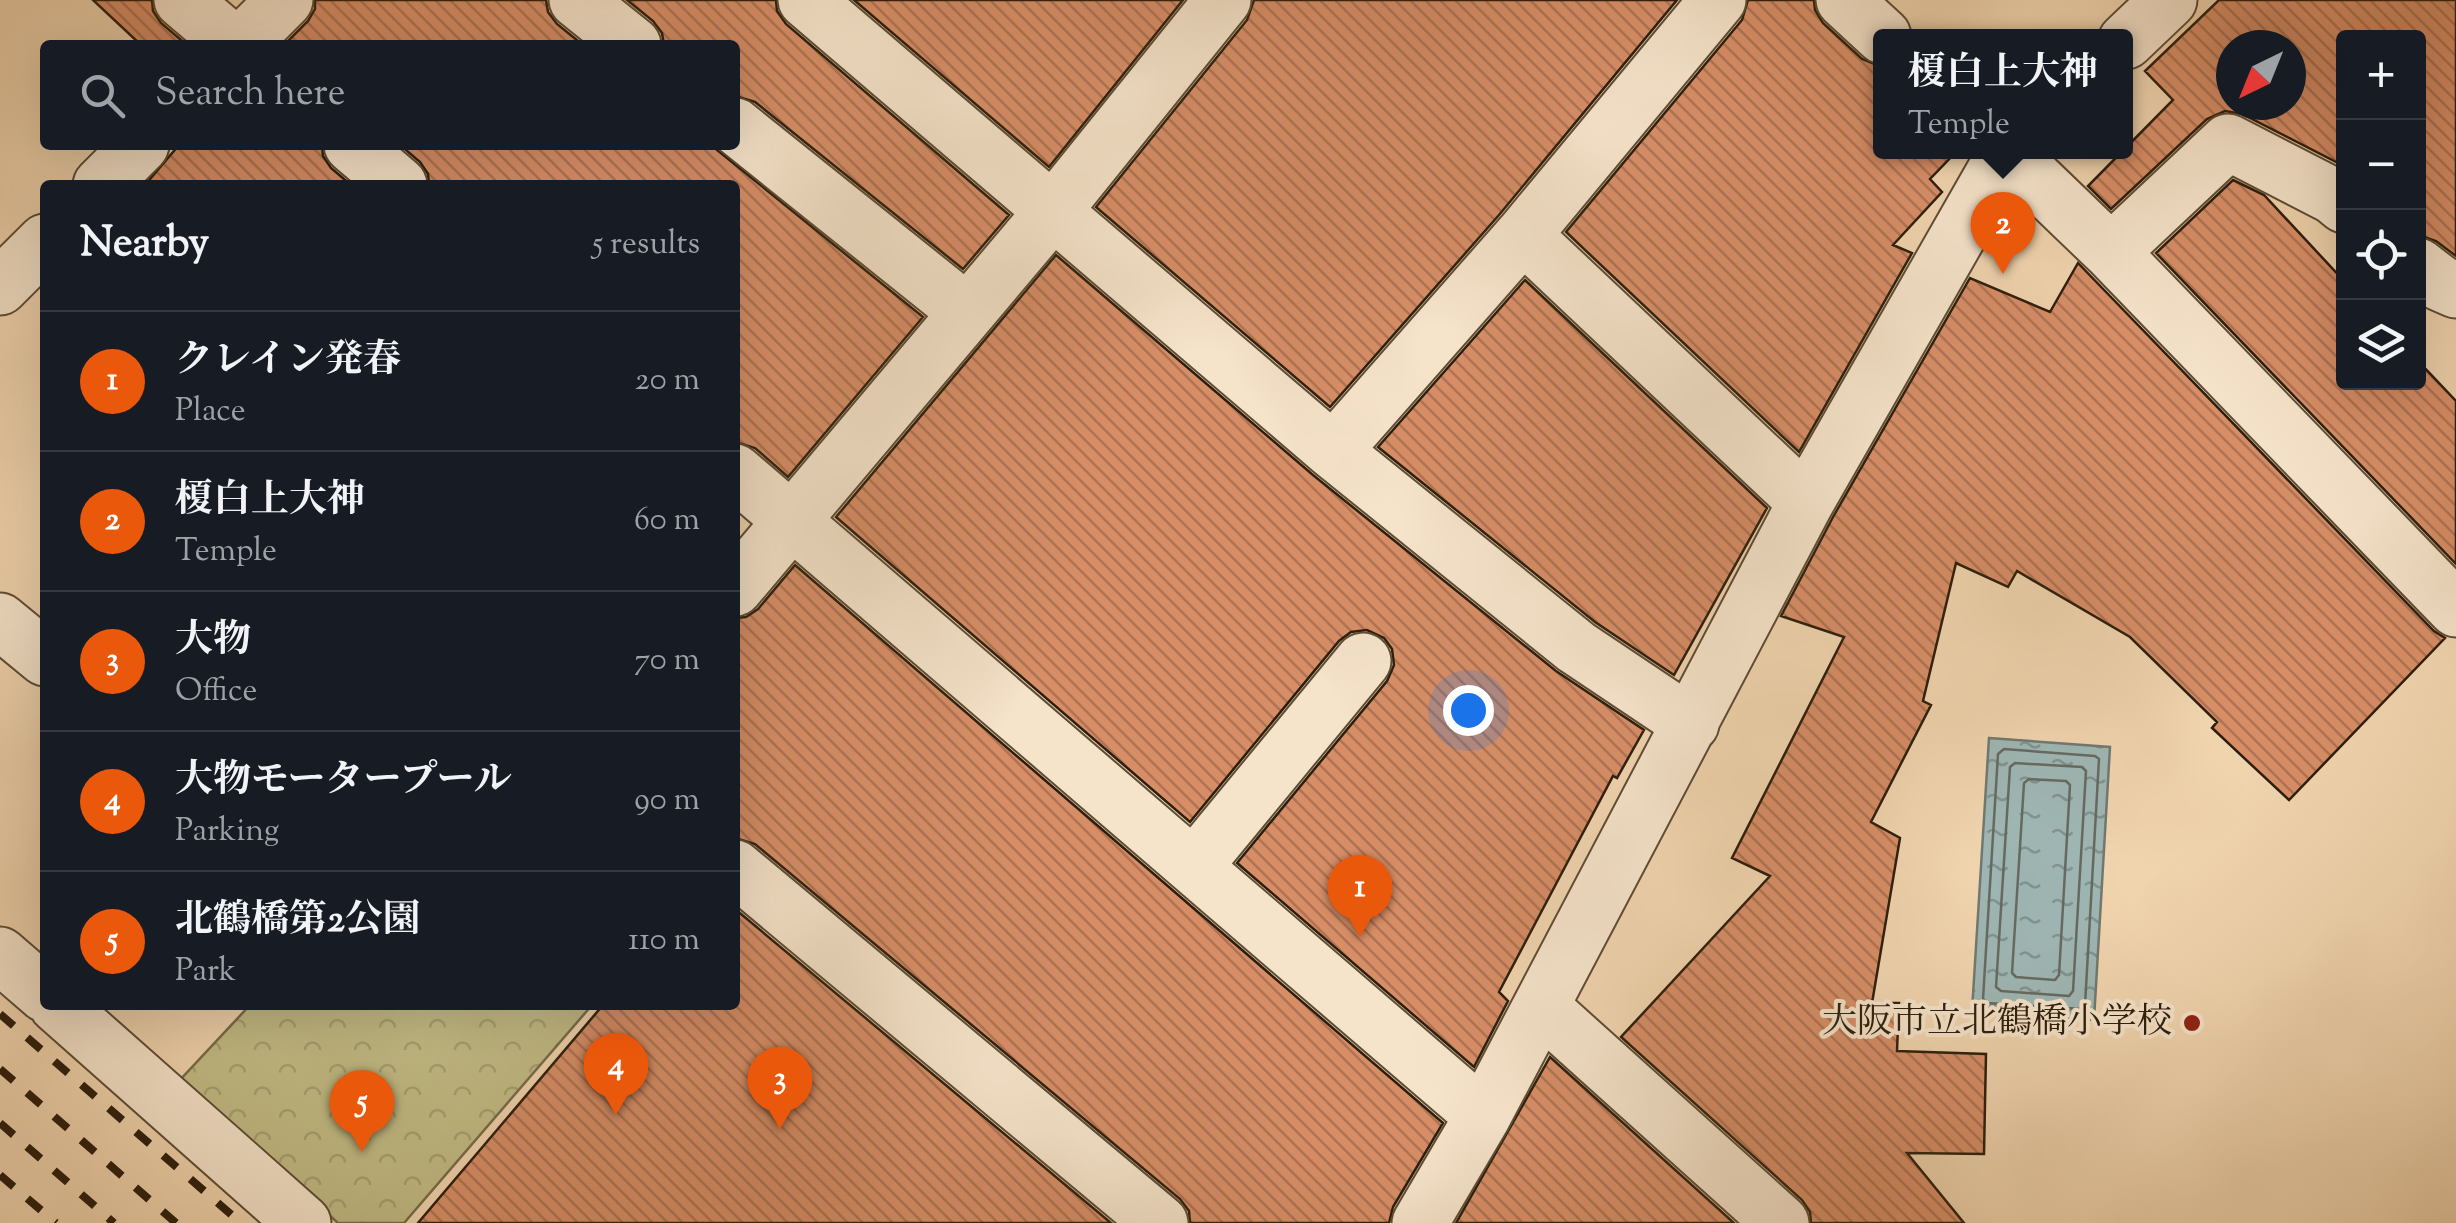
<!DOCTYPE html>
<html lang="en">
<head>
<meta charset="utf-8">
<style>
	body { margin:0; font-family:"Sorts Mill Goudy","Noto Serif JP",serif; background:#20242c; color:#f1f3f6 }
	.controls { position:absolute; right:30px; top:30px; display:grid; overflow:hidden; border-radius:10px; box-shadow:0 10px 40px #0002 }
	.controls button { width:90px; height:90px; display:grid; place-items:center; padding:0; border:0; border-bottom:2px solid #363941; background:#171b24; color:#f1f3f6; font:50px sans-serif }
	.compass { position:absolute; left:2216px; top:30px; width:90px; height:90px; border-radius:50%; background:#171b24; box-shadow:0 10px 40px #0002; rotate:223deg }
	.you { position:absolute; left:1468px; top:710px; width:35px; height:35px; margin:-25px; border:8px solid #fff; border-radius:50%; background:#1a73e8; box-shadow:0 0 0 15px #1a73e833 }
	.badge { display:grid; place-items:center; width:65px; height:65px; border-radius:50%; background:#ea580c; color:#fff; font-size:32px; font-weight:700 }
	.pin { position:absolute; translate:-50% -82px; filter:drop-shadow(0 2px 5px #0008) }
	.pin::after { content:''; position:absolute; top:52px; width:35px; height:30px; background:inherit; clip-path:polygon(0 0,100% 0,50% 100%) }
	.popup { position:absolute; left:1873px; top:29px; width:260px; height:130px; box-sizing:border-box; display:grid; place-content:center; border-radius:10px; background:#171b24; filter:drop-shadow(0 2px 8px #0005); font-size:32px; white-space:nowrap; color:#9ea1a6 }
	.popup b { font-size:38px; color:#f1f3f6 }
	.popup::after { content:''; position:absolute; left:50%; top:100%; margin-left:-20px; border:20px solid transparent; border-top-color:#171b24 }
	.list { margin:0; padding:0; list-style:none }
	h2 { display:flex; justify-content:space-between; align-items:center; height:130px; margin:0; padding:0 40px; font-size:42px }
	h2 small { font-size:32px; font-weight:400; color:#9ea1a6 }
	.list li { display:grid; grid-template-columns:65px 1fr auto; gap:30px; align-items:center; box-sizing:border-box; height:140px; padding:0 40px; border-top:2px solid #363941 }
	.list b { display:block; font-size:38px; white-space:nowrap }
	.list p { margin:0; font-size:32px; white-space:nowrap; color:#9ea1a6 }
	.list em { font-size:32px; font-style:normal; color:#9ea1a6 }
	.icon { flex:none; width:55px; height:55px; fill:none; stroke:currentColor; stroke-width:2; stroke-linecap:round; stroke-linejoin:round }
	.map { position:relative; flex:none; width:2456px; height:1223px; overflow:hidden }
	.search { position:absolute; background:#171b24; box-shadow:0 10px 40px #0002; left:40px; top:40px; width:700px; height:110px; display:flex; align-items:center; gap:25px; box-sizing:border-box; padding:0 35px; border-radius:10px; color:#9ea1a6; font-size:38px }
	.panel { position:absolute; background:#171b24; box-shadow:0 10px 40px #0002; left:40px; top:180px; width:700px; height:830px; border-radius:10px }
	.map>svg:first-child { display:block }
	.park { fill:url(#park-crowns); stroke:#766c49; stroke-width:2.5 }
	.water { fill:url(#water-ripples); stroke:#707971; stroke-width:2.5 }
	.lines { fill:none; stroke-linecap:round; stroke-linejoin:round }
	.shore { stroke:#656a60; stroke-width:2.5 }
	.building { fill:url(#building-back-hatch); stroke:#2c1e0d; stroke-width:2.5; fill-rule:evenodd }
	.minor-casing { stroke:#5d4c35; stroke-width:59 }
	.minor { stroke:#f5e3ca; stroke-width:55 }
	.rail { stroke:#2c1e0d; stroke-width:8; stroke-dasharray:18 18; stroke-linecap:butt }
	.poi-dot { fill:#8f2418; stroke:#f5e3ca; stroke-width:4 }
	.labels { text-anchor:middle; dominant-baseline:central; stroke-width:8; stroke-linejoin:round; paint-order:stroke }
	.poi-label { font-size:35px; fill:#2c1e0d; stroke:#f5e3ca; text-anchor:end }
</style>
</head>
<body>
<div class="map">
<svg width="2456" height="1223" viewBox="0 0 2456 1223">
	<defs>
		<pattern id="park-crowns" width="20" height="18" patternUnits="userSpaceOnUse" patternTransform="scale(2.5)"><rect width="20" height="18" fill="#c1bb85"/><path d="M2 6a3 3 0 1 1 6 0M12 15a3 3 0 1 1 6 0" fill="none" stroke="#a6a072"/></pattern>
		<pattern id="water-ripples" width="26" height="14" patternUnits="userSpaceOnUse" patternTransform="scale(2.5)"><rect width="26" height="14" fill="#9eb6b4"/><path d="M2 4q2-2 4 0t4 0M15 11q2-2 4 0t4 0" fill="none" stroke="#819391"/></pattern>
		<pattern id="building-back-hatch" width="6" height="6" patternUnits="userSpaceOnUse" patternTransform="scale(2.5)"><rect width="6" height="6" fill="#d78e67"/><path d="M-1 5l2 2M0 0l6 6M5-1l2 2" fill="none" stroke="#af7353"/></pattern>
	</defs>
	<rect width="100%" height="100%" fill="#f0d4ae"/>
	<filter id="stains"><feTurbulence type="fractalNoise" baseFrequency=".002" numOctaves="4"/><feColorMatrix values="0 0 0 0 .2 0 0 0 0 .09 0 0 0 0 .02 0 0 0 .5 -.17"/></filter>
	<radialGradient id="worn" r=".72"><stop offset=".6" stop-color="#630" stop-opacity="0"/><stop offset="1" stop-color="#630" stop-opacity=".3"/></radialGradient>
	<path class="park" d="M 250,1005 L 592,1005 L 404,1223 L 338,1223 L 180,1080 Z"/>
	<path class="water" d="M 1989,738 L 2110,747 L 2094,1020 L 1972,1011 Z"/>
	<g class="lines">
		<path class="shore" d="M 2004,749 L 2095,756 L 2099,759 L 2085,1005 L 2081,1009 L 1987,1003 L 1983,999 L 1998,754 Z
			M 2015,763 L 2082,767 L 2086,771 L 2073,991 L 2069,996 L 2001,991 L 1996,987 L 2010,767 Z
			M 2029,779 L 2066,781 L 2070,785 L 2059,975 L 2055,980 L 2016,977 L 2012,973 L 2024,783 Z"/>
	</g>
	<path class="building" d="M 93,0 L 152,0 L 153,11 L 161,23 L 187,45 L 141,45 Z
		M 315,0 L 546,0 L 548,12 L 557,24 L 583,45 L 284,45 L 308,21 L 315,9 Z
		M 627,0 L 776,0 L 777,11 L 786,24 L 1009,215 L 963,269 L 755,102 L 735,96 L 735,45 L 664,45 L 662,33 L 653,21 Z
		M 854,0 L 1183,0 L 1049,167 Z
		M 1254,0 L 1677,0 L 1499,215 L 1330,407 L 1096,207 L 1247,20 Z
		M 1748,0 L 1814,0 L 1815,10 L 1823,23 L 1862,59 L 1880,66 L 1880,152 L 1956,152 L 1930,179 L 1942,192 L 1893,245 L 1912,253 L 1799,452 L 1566,232 L 1742,20 Z
		M 2219,0 L 2456,0 L 2456,256 L 2436,241 L 2418,235 L 2418,38 L 2344,38 L 2344,166 L 2242,114 L 2225,111 L 2207,119 L 2111,209 L 2088,186 L 2173,100 L 2145,71 ZM 2231,45 L 2291,45 L 2291,105 L 2231,105 Z
		M 179,145 L 322,145 L 323,156 L 331,168 L 351,185 L 145,185 Z
		M 400,145 L 711,145 L 923,317 L 788,477 L 755,448 L 735,442 L 735,185 L 429,185 L 428,174 L 420,162 Z
		M 2233,180 L 2264,195 L 2344,281 L 2344,382 L 2418,382 L 2418,361 L 2456,401 L 2456,564 L 2156,253 Z
		M 1056,255 L 1313,475 L 1556,671 L 1644,730 L 1617,778 L 1613,776 L 1499,992 L 1508,1001 L 1474,1067 L 1237,863 L 1387,681 L 1394,665 L 1392,649 L 1384,638 L 1367,630 L 1351,632 L 1339,641 L 1190,822 L 836,517 Z
		M 2078,263 L 2434,631 L 2445,638 L 2289,800 L 2212,728 L 2217,722 L 2130,637 L 2017,571 L 2008,587 L 1956,563 L 1923,701 L 1931,705 L 1871,822 L 1900,838 L 1872,1003 L 1899,1003 L 1897,1051 L 1986,1054 L 1984,1154 L 1907,1153 L 1964,1223 L 1811,1223 L 1810,1212 L 1802,1200 L 1621,1037 L 1770,876 L 1732,858 L 1844,637 L 1781,616 L 1833,517 L 1970,278 L 2050,312 Z
		M 1525,280 L 1767,508 L 1674,675 L 1595,622 L 1378,447 Z
		M 795,565 L 1443,1123 L 1393,1207 L 1389,1223 L 1190,1223 L 1189,1211 L 1180,1199 L 755,844 L 735,838 L 735,618 L 746,617 L 758,609 Z
		M 735,909 L 1111,1223 L 418,1223 L 603,1005 L 735,1005 Z
		M 1550,1057 L 1734,1223 L 1456,1223 Z"/>
	<g class="lines">
		<g class="minor-casing">
			<path id="minor" d="M 182,0 L 235,45
				M 577,0 L 633,45
				M 806,0 L 1333,451 L 1576,647 L 1691,724
				M 1844,0 L 1883,36
				M 2126,41 L 2169,0
				M 240,45 L 285,0
				M 735,126 L 967,312
				M 352,145 L 399,185
				M 2007,152 L 2111,252 L 2456,609
				M 101,185 L 141,145
				M 1523,235 L 1806,502
				M 2111,252 L 2228,142 L 2333,196 L 2344,205
				M 2418,266 L 2440,283 L 2456,290
				M 0,287 L 45,242
				M 1333,451 L 1523,235 L 1718,0
				M 735,472 L 1483,1116
				M 735,588 L 1053,211 L 1223,0
				M 0,621 L 45,658
				M 1195,865 L 1363,661
				M 735,868 L 1160,1223
				M 0,955 L 45,994
				M 57,1005 L 303,1223
				M 1541,1007 L 1781,1223
				M 1420,1223 L 1483,1116 L 1806,502 L 2006,152"/>
		</g>
		<use href="#minor" class="minor"/>
		<path class="rail" d="M 0,1014 L 241,1223
			M 0,1069 L 176,1223
			M 0,1123 L 114,1223
			M 0,1175 L 56,1223"/>
	</g>
	<circle class="poi-dot" cx="2192" cy="1023" r="10"/>
	<g class="labels">
		<g class="poi-label">
			<text x="2172" y="1023">大阪市立北鶴橋小学校</text>
		</g>
	</g>
	<rect width="100%" height="100%" filter="url(#stains)"/>
	<rect width="100%" height="100%" fill="url(#worn)"/>
</svg>
<div class="controls">
<button>+</button>
<button>−</button>
<button><svg class="icon" aria-label="locate" viewBox="0 0 24 24"><circle cx="12" cy="12" r="6"/><path d="M12 2v4M12 18v4M2 12h4M18 12h4"/></svg></button>
<button><svg class="icon" aria-label="layers" viewBox="0 0 24 24"><path d="M12 4l9 5-9 5-9-5zM3 14l9 5 9-5"/></svg></button>
</div>
<svg class="compass" viewBox="-18 -18 36 36"><path d="M0-13l5 13h-10z" fill="#e53935"/><path d="M0 13l5-13h-10z" fill="#9ea1a6"/></svg>
<div class="you"></div>
<div class="pin badge" style="left:1360px;top:937px">1</div>
<div class="pin badge" style="left:2003px;top:274px">2</div>
<div class="popup"><b>榎白上大神</b>Temple</div>
<div class="pin badge" style="left:780px;top:1129px">3</div>
<div class="pin badge" style="left:616px;top:1115px">4</div>
<div class="pin badge" style="left:362px;top:1152px">5</div>
<div class="search"><svg class="icon" aria-label="search" viewBox="0 0 24 24"><circle cx="10" cy="10" r="6"/><path d="M15 15l6 6"/></svg>Search here</div>
<section class="panel">
<h2>Nearby<small>5 results</small></h2>
<ul class="list">
<li><span class="badge">1</span><div><b>クレイン発春</b><p>Place</p></div><em>20 m</em></li>
<li><span class="badge">2</span><div><b>榎白上大神</b><p>Temple</p></div><em>60 m</em></li>
<li><span class="badge">3</span><div><b>大物</b><p>Office</p></div><em>70 m</em></li>
<li><span class="badge">4</span><div><b>大物モータープール</b><p>Parking</p></div><em>90 m</em></li>
<li><span class="badge">5</span><div><b>北鶴橋第2公園</b><p>Park</p></div><em>110 m</em></li>
</ul>
</section>
</div>
</body>
</html>
